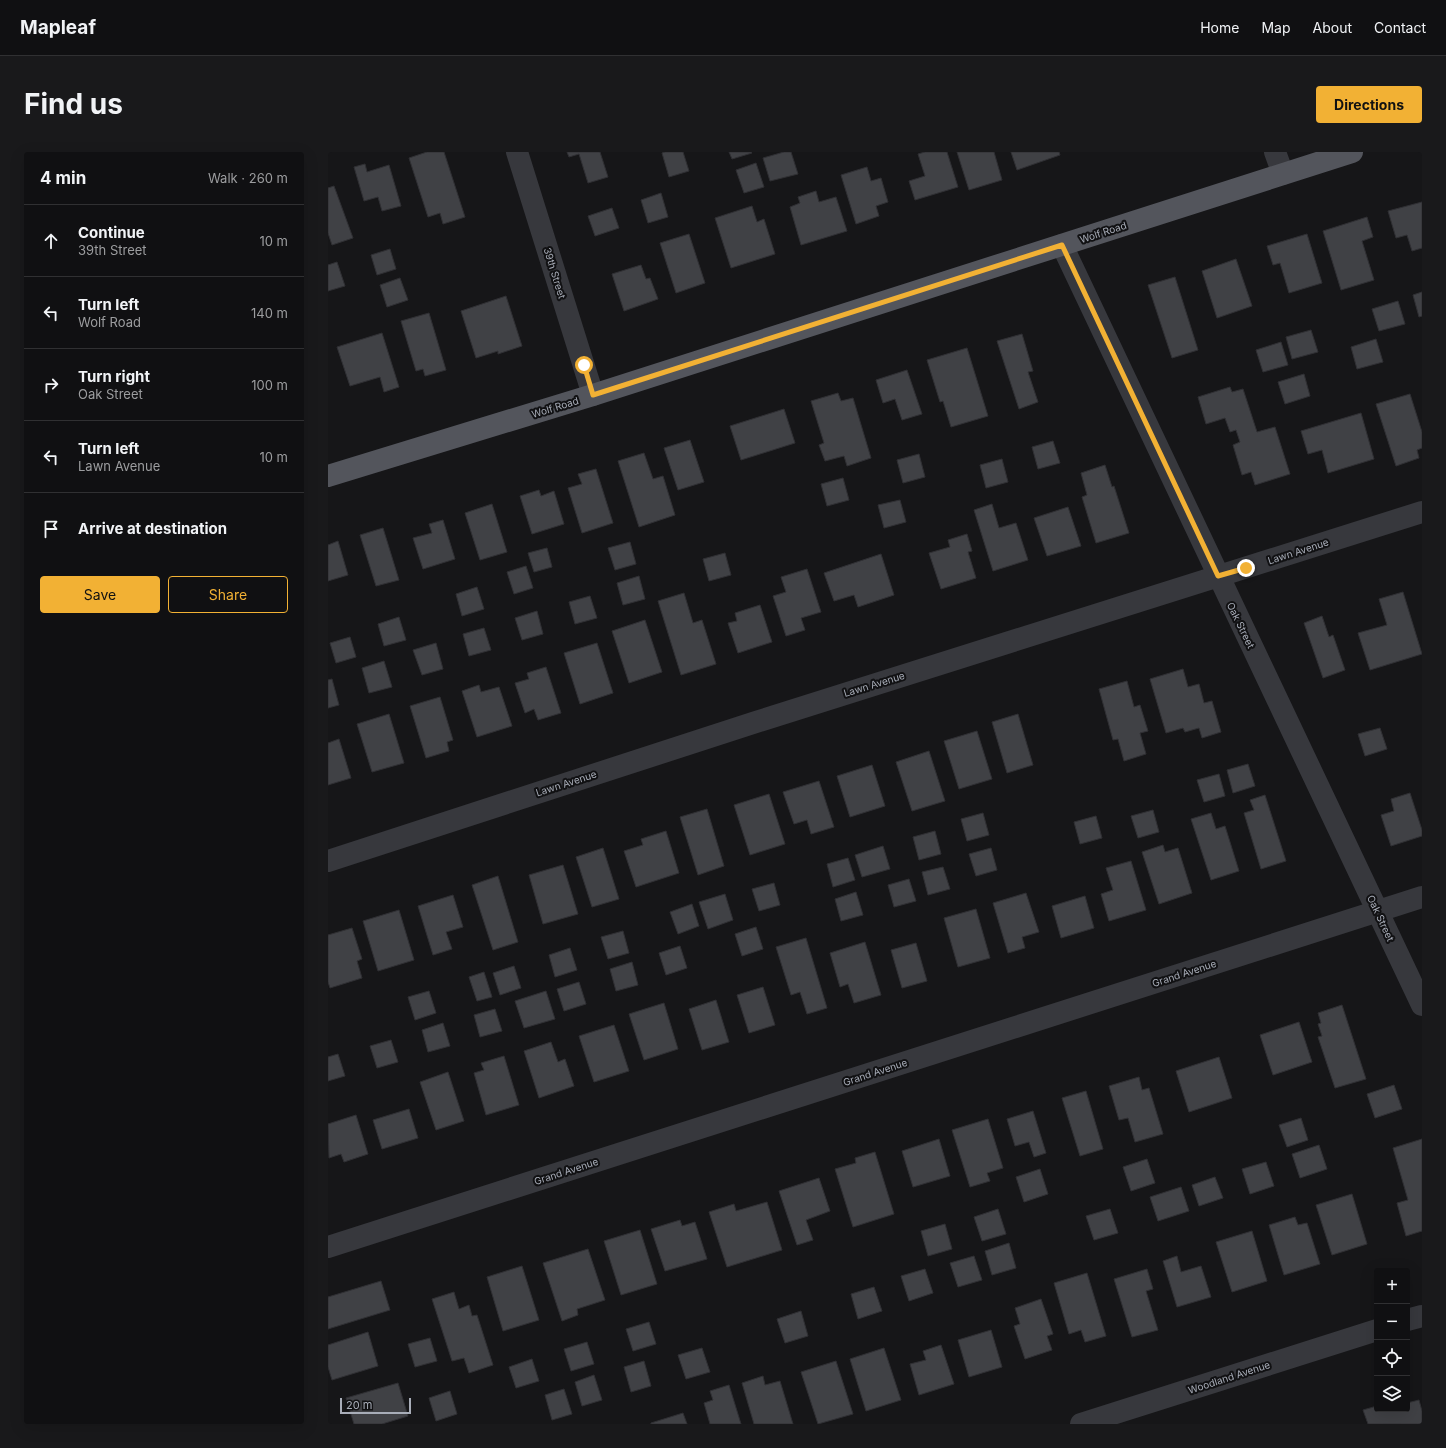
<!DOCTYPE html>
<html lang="en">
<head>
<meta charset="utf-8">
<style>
	body { margin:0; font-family:Inter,sans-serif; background:#19191b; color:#f1f3f6 }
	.controls { position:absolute; right:12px; bottom:12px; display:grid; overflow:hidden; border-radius:4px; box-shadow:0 4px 16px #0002 }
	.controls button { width:36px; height:36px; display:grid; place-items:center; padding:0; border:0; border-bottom:1px solid #303032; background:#101012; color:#f1f3f6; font:20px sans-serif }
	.scale { position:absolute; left:12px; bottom:10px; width:71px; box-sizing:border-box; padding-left:4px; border:2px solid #a8adb8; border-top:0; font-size:11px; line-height:14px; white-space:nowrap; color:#a8adb8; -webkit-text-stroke:3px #111113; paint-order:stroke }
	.stop { position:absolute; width:12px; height:12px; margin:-9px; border:3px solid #f2b134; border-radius:50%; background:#fff }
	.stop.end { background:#f2b134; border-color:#fff; box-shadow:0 1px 4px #0008 }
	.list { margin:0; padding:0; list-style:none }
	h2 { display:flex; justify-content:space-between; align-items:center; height:52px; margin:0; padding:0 16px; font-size:17px }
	h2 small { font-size:13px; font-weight:400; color:#9c9d9f }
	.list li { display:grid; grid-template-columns:26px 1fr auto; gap:12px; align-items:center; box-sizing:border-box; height:72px; padding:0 16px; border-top:1px solid #303032 }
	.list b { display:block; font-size:15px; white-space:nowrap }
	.list p { margin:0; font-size:13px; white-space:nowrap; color:#9c9d9f }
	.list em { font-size:13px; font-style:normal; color:#9c9d9f }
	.actions { display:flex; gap:8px; padding:12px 16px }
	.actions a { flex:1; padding:9px 0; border:1px solid #f2b134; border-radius:4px; text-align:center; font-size:14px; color:#f2b134 }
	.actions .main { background:#f2b134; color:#111 }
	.icon { flex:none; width:22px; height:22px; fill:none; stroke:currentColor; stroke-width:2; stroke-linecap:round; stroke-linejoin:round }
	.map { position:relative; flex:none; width:1094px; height:1272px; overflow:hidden; border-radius:4px }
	header { display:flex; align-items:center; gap:24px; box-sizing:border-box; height:56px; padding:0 20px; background:#101012; border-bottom:1px solid #303032 }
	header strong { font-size:19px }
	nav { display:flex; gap:22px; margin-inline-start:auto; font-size:14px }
	.intro { display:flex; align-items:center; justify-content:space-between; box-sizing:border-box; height:96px; padding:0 24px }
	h1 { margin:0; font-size:28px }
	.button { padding:10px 18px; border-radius:4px; background:#f2b134; color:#111; font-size:14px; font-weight:700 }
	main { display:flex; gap:24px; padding:0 24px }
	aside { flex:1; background:#101012; border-radius:4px; box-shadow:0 4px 16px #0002 }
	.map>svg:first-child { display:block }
	.building { fill:#404145; stroke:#303034 }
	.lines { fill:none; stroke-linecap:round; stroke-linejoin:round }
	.minor { stroke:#37383d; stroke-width:22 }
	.major { stroke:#53555c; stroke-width:22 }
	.route { stroke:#f2b134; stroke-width:5 }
	.labels { text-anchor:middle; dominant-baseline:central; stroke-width:4; stroke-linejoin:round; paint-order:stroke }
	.street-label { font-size:10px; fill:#a8adb8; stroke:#111113 }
</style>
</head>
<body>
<header>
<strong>Mapleaf</strong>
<nav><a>Home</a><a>Map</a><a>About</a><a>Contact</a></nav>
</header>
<div class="intro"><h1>Find us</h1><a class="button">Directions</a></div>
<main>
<aside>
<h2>4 min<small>Walk · 260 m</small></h2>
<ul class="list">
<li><svg class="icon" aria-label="ahead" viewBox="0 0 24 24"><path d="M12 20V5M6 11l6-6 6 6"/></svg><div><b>Continue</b><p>39th Street</p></div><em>10 m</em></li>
<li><svg class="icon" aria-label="left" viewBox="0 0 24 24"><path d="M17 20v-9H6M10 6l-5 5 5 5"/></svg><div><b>Turn left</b><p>Wolf Road</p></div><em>140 m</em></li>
<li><svg class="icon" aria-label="right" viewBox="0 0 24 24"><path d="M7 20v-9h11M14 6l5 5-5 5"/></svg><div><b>Turn right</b><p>Oak Street</p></div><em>100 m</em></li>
<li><svg class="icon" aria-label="left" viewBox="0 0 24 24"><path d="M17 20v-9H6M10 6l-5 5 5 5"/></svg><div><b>Turn left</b><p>Lawn Avenue</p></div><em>10 m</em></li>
<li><svg class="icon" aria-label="arrive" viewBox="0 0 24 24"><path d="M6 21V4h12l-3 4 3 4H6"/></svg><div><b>Arrive at destination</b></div></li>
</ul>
<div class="actions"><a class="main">Save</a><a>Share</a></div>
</aside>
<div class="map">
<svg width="1094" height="1272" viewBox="0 0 1094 1272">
	<rect width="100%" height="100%" fill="#161618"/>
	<path class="building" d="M 99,0 L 116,0 L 137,65 L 115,72 L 112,61 L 100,65 L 81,6 Z
		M 239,0 L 272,0 L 280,25 L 260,31 L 251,2 L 241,5 Z
		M 337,0 L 355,0 L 361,19 L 341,25 L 334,1 Z
		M 401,0 L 423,0 L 424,1 L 404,7 Z
		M 456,0 L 463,0 L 470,22 L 442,29 L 435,6 Z
		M 597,0 L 619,0 L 630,35 L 587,48 L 581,29 L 597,24 L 590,2 Z
		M 629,0 L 666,0 L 674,28 L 641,38 Z
		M 683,0 L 731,0 L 732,3 L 689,18 Z
		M 428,11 L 436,35 L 416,41 L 408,18 Z
		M 37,12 L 39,20 L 61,13 L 73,54 L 54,59 L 50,45 L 36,49 L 26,15 Z
		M 539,15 L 543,29 L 553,26 L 560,50 L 548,54 L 551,64 L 528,72 L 513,23 Z
		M 6,34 L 25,86 L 4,93 L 0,81 L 0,36 Z
		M 488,39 L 491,50 L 508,45 L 519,79 L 473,93 L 462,55 L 472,51 L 470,45 Z
		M 333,41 L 340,65 L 320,71 L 313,48 Z
		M 1094,50 L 1094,96 L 1084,99 L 1079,83 L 1068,86 L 1060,59 Z
		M 424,54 L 429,70 L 436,67 L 447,102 L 403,116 L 387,66 Z
		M 284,56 L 291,76 L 267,84 L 260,64 Z
		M 1039,65 L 1045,85 L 1034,89 L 1046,128 L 1013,138 L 995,79 Z
		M 361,82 L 377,131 L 348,141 L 332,91 Z
		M 979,82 L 994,131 L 961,141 L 952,111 L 945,113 L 939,94 Z
		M 62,97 L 68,117 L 49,123 L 43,103 Z
		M 908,107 L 924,154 L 889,166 L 874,119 Z
		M 9,110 L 17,134 L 0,139 L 0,113 Z
		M 313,113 L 318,127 L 322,126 L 330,147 L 296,159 L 284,122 Z
		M 847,125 L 870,198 L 844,206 L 820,133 Z
		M 72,126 L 80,148 L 59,155 L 52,133 Z
		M 1094,140 L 1094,164 L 1091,165 L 1085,143 Z
		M 178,144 L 194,194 L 170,202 L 170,199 L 148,206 L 133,159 Z
		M 1070,149 L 1077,172 L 1051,179 L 1044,157 Z
		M 101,161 L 118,218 L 97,224 L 95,217 L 88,219 L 73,169 Z
		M 983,178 L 990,200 L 964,207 L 958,185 Z
		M 54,181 L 71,235 L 56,240 L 52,225 L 22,234 L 9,195 Z
		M 694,182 L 705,219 L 700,220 L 710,250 L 691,257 L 669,189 Z
		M 1048,187 L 1055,210 L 1029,217 L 1023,195 Z
		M 953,190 L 960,213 L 935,220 L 928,198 Z
		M 639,196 L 660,264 L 623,275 L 615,249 L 612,250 L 599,208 Z
		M 579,218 L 594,262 L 574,268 L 567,247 L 555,251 L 548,228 Z
		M 976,222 L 982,244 L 957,252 L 950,230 Z
		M 902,235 L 904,240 L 915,237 L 929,280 L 947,275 L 962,322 L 927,333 L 923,320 L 914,323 L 905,293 L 912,290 L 908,278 L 902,280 L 897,266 L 878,272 L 870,245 Z
		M 510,241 L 513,249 L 525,246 L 543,306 L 519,314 L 516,304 L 497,309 L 491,293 L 496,291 L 483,249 Z
		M 1082,242 L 1094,280 L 1094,296 L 1089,298 L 1091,306 L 1068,314 L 1048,252 Z
		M 456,257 L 467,291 L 413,308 L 402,274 Z
		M 1033,261 L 1046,307 L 1000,321 L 994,298 L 980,302 L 973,279 Z
		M 362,288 L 376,330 L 350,338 L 336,296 Z
		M 725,289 L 732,311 L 710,317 L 704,295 Z
		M 316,301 L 325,327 L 335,324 L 347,363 L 311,375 L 290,309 Z
		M 591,302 L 597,325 L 575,331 L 569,308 Z
		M 674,307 L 680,330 L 658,336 L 652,313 Z
		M 777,313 L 784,335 L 786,334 L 801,381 L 768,391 L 754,345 L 759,343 L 753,321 Z
		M 268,317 L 285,371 L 254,381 L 240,336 L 254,332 L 250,322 Z
		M 515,326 L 521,348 L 499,354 L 493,332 Z
		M 211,338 L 213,344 L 226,339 L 236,372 L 204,382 L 192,344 Z
		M 572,348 L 578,370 L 556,376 L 550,353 Z
		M 164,352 L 179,400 L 152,408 L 137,361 Z
		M 664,352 L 671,376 L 688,371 L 700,408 L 665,419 L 646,358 Z
		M 740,355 L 753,394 L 719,404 L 706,366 Z
		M 115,368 L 127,407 L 95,417 L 85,386 L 104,381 L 101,372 Z
		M 55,376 L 71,428 L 48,434 L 32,383 Z
		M 639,382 L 644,399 L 640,400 L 648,426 L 613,437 L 601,401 L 622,395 L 620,388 Z
		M 10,389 L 20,423 L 0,429 L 0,393 Z
		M 302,390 L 308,412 L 287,418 L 280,396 Z
		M 219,396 L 224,415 L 206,420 L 200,401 Z
		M 397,401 L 403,423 L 381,429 L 375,407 Z
		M 553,402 L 566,443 L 530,455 L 526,443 L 506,449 L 496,421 Z
		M 198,414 L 205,436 L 186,442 L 179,420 Z
		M 479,417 L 493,460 L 473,466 L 477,478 L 458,484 L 445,444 L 458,440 L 453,425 Z
		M 311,424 L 317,447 L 295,453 L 289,431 Z
		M 149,435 L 156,457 L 134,464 L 128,442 Z
		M 1075,440 L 1094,502 L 1042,518 L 1030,481 L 1059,473 L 1051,447 Z
		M 356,441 L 365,471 L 374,468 L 388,512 L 353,523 L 330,449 Z
		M 262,444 L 269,466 L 247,472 L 241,450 Z
		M 432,453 L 444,490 L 410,501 L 400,471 L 409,469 L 407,461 Z
		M 209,459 L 215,482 L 194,488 L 187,466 Z
		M 994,464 L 1001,485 L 1005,483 L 1017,518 L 995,526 L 976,471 Z
		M 71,465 L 78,488 L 56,494 L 50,472 Z
		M 317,468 L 334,520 L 301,531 L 284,479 Z
		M 156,476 L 163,498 L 141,504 L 135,482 Z
		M 22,485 L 28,505 L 8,511 L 2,491 Z
		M 108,491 L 115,517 L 94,523 L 85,498 Z
		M 269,491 L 285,541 L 252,552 L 236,501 Z
		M 56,509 L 64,535 L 41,541 L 34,516 Z
		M 218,515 L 233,561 L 210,568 L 206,557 L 197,561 L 187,531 L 201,527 L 199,521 Z
		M 855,517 L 860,535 L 871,532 L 876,551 L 884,549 L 893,580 L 874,586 L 871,576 L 857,580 L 855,576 L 838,581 L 822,527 Z
		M 4,527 L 11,553 L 0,556 L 0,528 Z
		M 799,529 L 806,555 L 812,553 L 820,579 L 812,581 L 818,602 L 796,609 L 790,587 L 785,588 L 771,537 Z
		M 151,533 L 153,540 L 171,535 L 184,574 L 149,585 L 134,539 Z
		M 112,545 L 125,588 L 119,590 L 121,599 L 98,606 L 82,554 Z
		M 61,562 L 76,611 L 44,620 L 29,572 Z
		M 690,562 L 705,613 L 679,621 L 664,570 Z
		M 1052,576 L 1059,597 L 1037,604 L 1030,582 Z
		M 649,579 L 664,627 L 631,637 L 616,589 Z
		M 11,587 L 23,626 L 0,633 L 0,591 Z
		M 601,599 L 617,649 L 584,659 L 568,610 Z
		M 920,612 L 927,634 L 905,641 L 899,618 Z
		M 544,613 L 557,654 L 522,665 L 509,624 Z
		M 891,622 L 897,644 L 876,650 L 869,628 Z
		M 491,629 L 506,675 L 483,682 L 479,668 L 466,672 L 455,640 Z
		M 1082,641 L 1094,678 L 1094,684 L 1063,694 L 1053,663 L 1066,659 L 1063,647 Z
		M 441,642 L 457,692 L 422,703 L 406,653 Z
		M 937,643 L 958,709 L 933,717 L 916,661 L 926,658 L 922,648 Z
		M 379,657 L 396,714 L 370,723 L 352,665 Z
		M 825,658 L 831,680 L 810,686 L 803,664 Z
		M 655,661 L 661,683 L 639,689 L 633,667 Z
		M 883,661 L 888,677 L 897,674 L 911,719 L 883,728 L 863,667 Z
		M 768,664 L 774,686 L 752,692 L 746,670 Z
		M 338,679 L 351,721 L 308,735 L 296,699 L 315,693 L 313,687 Z
		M 607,679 L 613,702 L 591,708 L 585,685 Z
		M 835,693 L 837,700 L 850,696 L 864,741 L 831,752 L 814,700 Z
		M 555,694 L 562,717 L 534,725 L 527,703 Z
		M 275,696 L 291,747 L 264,755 L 248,705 Z
		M 663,696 L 669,718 L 648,724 L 641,702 Z
		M 520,706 L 527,728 L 505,735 L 499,712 Z
		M 803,709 L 818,758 L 781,769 L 773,742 L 785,738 L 778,716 Z
		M 235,713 L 250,762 L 215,772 L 201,723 Z
		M 615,715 L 622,737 L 600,743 L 594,720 Z
		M 170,724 L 190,790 L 165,798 L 144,733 Z
		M 581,727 L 588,749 L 566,755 L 560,733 Z
		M 446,731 L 452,753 L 431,759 L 424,737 Z
		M 528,740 L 535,763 L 513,769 L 507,747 Z
		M 698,741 L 711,780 L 694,785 L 697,796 L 680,801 L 665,751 Z
		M 397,742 L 405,768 L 380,777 L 371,750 Z
		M 125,743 L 135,775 L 118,780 L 124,797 L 105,803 L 90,754 Z
		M 757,744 L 766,776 L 733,786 L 724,754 Z
		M 364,752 L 371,774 L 350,782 L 342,760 Z
		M 648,757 L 662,806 L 630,815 L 616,766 Z
		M 71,758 L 86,808 L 50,819 L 35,769 Z
		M 428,775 L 435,797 L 414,804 L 407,782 Z
		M 24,776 L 34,807 L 29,809 L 34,826 L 2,836 L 0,830 L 0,783 Z
		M 295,779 L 301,801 L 280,807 L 273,785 Z
		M 478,786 L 499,856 L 479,862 L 472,840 L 463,843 L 448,795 Z
		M 537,790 L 553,843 L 526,851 L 520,832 L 512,835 L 502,801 Z
		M 588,791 L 599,829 L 574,836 L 563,798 Z
		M 352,794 L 359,816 L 338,823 L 331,801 Z
		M 242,796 L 249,818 L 227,825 L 221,803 Z
		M 304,810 L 310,833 L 288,839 L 282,817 Z
		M 186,814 L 193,836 L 172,843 L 165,821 Z
		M 156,820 L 164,845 L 149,849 L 141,825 Z
		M 251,830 L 258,852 L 236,859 L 229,837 Z
		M 435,835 L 447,873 L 421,881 L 409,843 Z
		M 101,839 L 108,861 L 87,868 L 80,845 Z
		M 218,839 L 227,867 L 196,876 L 187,849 Z
		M 388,848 L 401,890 L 374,898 L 361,857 Z
		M 336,851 L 350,897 L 316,908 L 301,862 Z
		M 1014,853 L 1038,927 L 1007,936 L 990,885 L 994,884 L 990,872 L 993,871 L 990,861 Z
		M 167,857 L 174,879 L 152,885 L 146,863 Z
		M 971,870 L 984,910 L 945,923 L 932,883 Z
		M 115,871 L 122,894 L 100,900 L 94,878 Z
		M 286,873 L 301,919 L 266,930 L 251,884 Z
		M 63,888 L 70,910 L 49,916 L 42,894 Z
		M 223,890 L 230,910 L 237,907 L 246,934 L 211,946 L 196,899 Z
		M 10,902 L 17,924 L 0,929 L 0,905 Z
		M 176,904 L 191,953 L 158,963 L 146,921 L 156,918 L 153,911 Z
		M 891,905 L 904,946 L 861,960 L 848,919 Z
		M 120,920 L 136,969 L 108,978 L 92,930 Z
		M 811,925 L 814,938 L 821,936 L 835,982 L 807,990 L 800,966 L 791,968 L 781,934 Z
		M 1066,933 L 1074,957 L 1047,966 L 1039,942 Z
		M 758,939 L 775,997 L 752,1004 L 734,946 Z
		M 81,957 L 90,986 L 54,997 L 45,968 Z
		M 705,959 L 718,1001 L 706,1005 L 701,990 L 687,994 L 679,967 Z
		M 28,963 L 40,1002 L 16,1010 L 13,1002 L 1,1006 L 0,972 Z
		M 973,966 L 980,988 L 959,995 L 951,973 Z
		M 660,967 L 675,1016 L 659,1021 L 662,1029 L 642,1035 L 624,978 Z
		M 611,987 L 622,1024 L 585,1035 L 574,999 Z
		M 1094,987 L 1094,1079 L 1078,1084 L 1069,1051 L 1080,1048 L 1065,996 Z
		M 991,993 L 999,1017 L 972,1026 L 964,1002 Z
		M 547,1000 L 566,1062 L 525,1075 L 507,1017 L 528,1011 L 527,1006 Z
		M 819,1007 L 827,1031 L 803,1039 L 795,1015 Z
		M 938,1010 L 946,1034 L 922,1042 L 914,1017 Z
		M 712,1017 L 720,1042 L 696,1050 L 688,1025 Z
		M 887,1025 L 895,1046 L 871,1054 L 864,1033 Z
		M 491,1026 L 502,1059 L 478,1068 L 485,1088 L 469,1093 L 451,1039 Z
		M 853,1035 L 861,1059 L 830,1069 L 822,1045 Z
		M 1024,1042 L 1039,1092 L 1004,1103 L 988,1053 Z
		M 439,1050 L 454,1098 L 399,1115 L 381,1060 L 406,1052 L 408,1059 Z
		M 670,1057 L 678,1082 L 654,1089 L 646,1065 Z
		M 782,1057 L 790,1081 L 766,1088 L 758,1064 Z
		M 967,1065 L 970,1073 L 979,1071 L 992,1112 L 956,1123 L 941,1073 Z
		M 352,1068 L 354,1074 L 367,1070 L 379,1107 L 337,1119 L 323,1077 Z
		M 617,1072 L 624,1097 L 600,1104 L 593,1079 Z
		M 312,1078 L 329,1132 L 293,1143 L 276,1089 Z
		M 924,1079 L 939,1129 L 904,1140 L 888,1090 Z
		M 681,1091 L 688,1116 L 664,1123 L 657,1099 Z
		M 260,1097 L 277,1148 L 249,1157 L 250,1163 L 234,1169 L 215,1111 Z
		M 646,1104 L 654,1128 L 630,1135 L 622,1111 Z
		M 849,1104 L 853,1120 L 873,1114 L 883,1145 L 849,1155 L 835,1109 Z
		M 194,1114 L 211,1168 L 175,1179 L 159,1125 Z
		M 597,1117 L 605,1141 L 581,1149 L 573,1124 Z
		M 819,1117 L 825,1137 L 818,1139 L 830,1178 L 804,1185 L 786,1127 Z
		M 759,1121 L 778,1184 L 757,1190 L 753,1178 L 741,1182 L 726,1131 Z
		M 53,1129 L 62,1158 L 0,1177 L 0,1145 Z
		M 546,1135 L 554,1159 L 530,1167 L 523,1142 Z
		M 126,1140 L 131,1157 L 141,1153 L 144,1164 L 149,1163 L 165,1213 L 141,1221 L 136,1206 L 124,1209 L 104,1147 Z
		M 713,1147 L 725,1182 L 719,1184 L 724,1198 L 697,1207 L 686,1174 L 692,1172 L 687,1156 Z
		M 473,1159 L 480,1184 L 457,1191 L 449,1167 Z
		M 321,1170 L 328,1192 L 305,1199 L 298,1177 Z
		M 663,1178 L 674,1215 L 641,1225 L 630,1188 Z
		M 40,1180 L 50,1214 L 4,1228 L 0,1215 L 0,1193 Z
		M 102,1186 L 109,1209 L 87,1215 L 80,1192 Z
		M 259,1190 L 266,1212 L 243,1219 L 236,1197 Z
		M 613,1193 L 626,1232 L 591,1243 L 582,1212 L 598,1208 L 595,1199 Z
		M 374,1196 L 382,1220 L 358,1227 L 350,1203 Z
		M 556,1196 L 573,1248 L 538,1259 L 522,1207 Z
		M 204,1207 L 211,1229 L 188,1236 L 181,1215 Z
		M 316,1209 L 323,1234 L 303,1240 L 296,1215 Z
		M 508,1209 L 525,1262 L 490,1272 L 473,1220 Z
		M 266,1223 L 274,1248 L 254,1254 L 247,1230 Z
		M 435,1224 L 437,1233 L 452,1229 L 465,1272 L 426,1272 L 414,1231 Z
		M 70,1231 L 80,1264 L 54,1272 L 26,1272 L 18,1246 Z
		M 401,1233 L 413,1272 L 382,1272 L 376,1251 L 385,1248 L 382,1239 Z
		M 236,1237 L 244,1262 L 224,1268 L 217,1243 Z
		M 122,1239 L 129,1262 L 108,1269 L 101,1246 Z
		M 1091,1248 L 1094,1259 L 1094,1272 L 1040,1272 L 1035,1258 L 1049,1254 L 1049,1257 L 1079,1257 L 1079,1251 Z
		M 355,1261 L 359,1272 L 323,1272 L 323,1271 Z"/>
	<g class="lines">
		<path class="minor" d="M 189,0 L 265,243
			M 947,0 L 955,22
			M 734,93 L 1094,853
			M 0,709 L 428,570 L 1094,360
			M 0,1095 L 1094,745
			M 1079,1168 L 1094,1164
			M 753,1272 L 1049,1178"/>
		<path class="major" d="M 0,324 L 265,243 L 1024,0"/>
	</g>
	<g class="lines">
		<path class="route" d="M 256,213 L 265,243 L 734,93 L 890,424 L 918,416"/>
	</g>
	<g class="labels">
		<g class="street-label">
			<text transform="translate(775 80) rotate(-18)">Wolf Road</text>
			<text transform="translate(227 121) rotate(73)">39th Street</text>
			<text transform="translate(227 255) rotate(-17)">Wolf Road</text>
			<text transform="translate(970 399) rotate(-18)">Lawn Avenue</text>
			<text transform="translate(913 473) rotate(64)">Oak Street</text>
			<text transform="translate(546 532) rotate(-17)">Lawn Avenue</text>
			<text transform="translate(238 631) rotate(-18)">Lawn Avenue</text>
			<text transform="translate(1053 766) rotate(65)">Oak Street</text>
			<text transform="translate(856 821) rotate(-18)">Grand Avenue</text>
			<text transform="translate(547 920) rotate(-18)">Grand Avenue</text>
			<text transform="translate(238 1019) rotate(-18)">Grand Avenue</text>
			<text transform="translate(901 1225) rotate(-18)">Woodland Avenue</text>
		</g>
	</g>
</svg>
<div class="controls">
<button>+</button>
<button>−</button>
<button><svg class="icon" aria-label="locate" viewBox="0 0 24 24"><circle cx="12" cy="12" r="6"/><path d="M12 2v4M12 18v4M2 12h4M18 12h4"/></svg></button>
<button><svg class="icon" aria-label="layers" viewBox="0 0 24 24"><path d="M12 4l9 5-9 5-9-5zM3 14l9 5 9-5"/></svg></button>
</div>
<div class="scale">20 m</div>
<div class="stop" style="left:256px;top:213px"></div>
<div class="stop end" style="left:918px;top:416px"></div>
</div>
</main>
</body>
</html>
